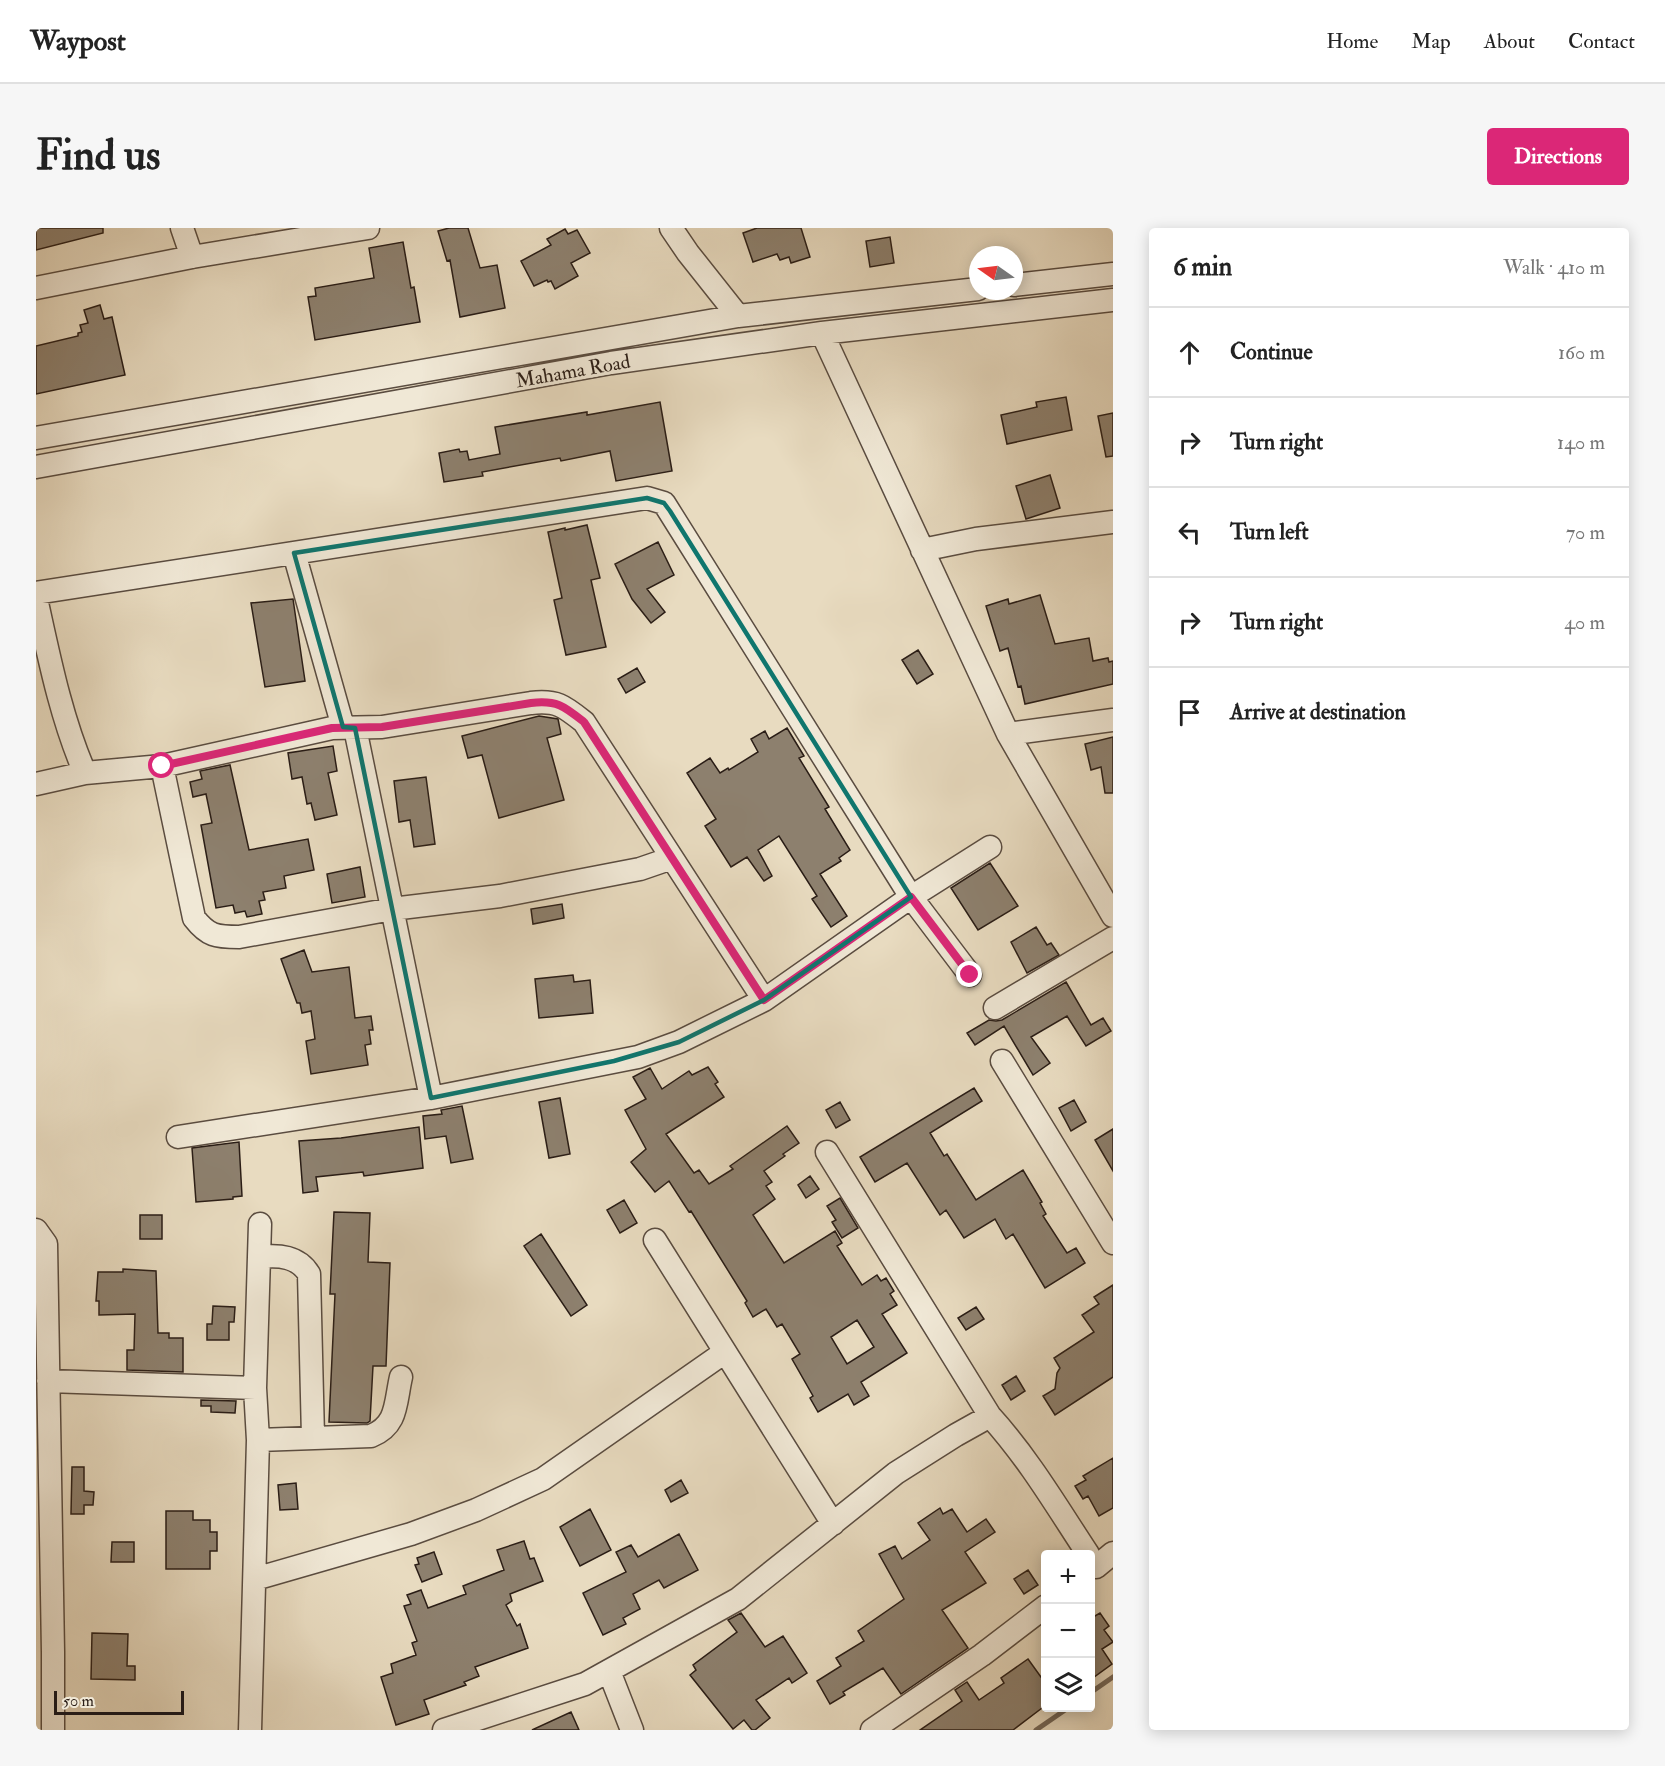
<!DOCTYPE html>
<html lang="en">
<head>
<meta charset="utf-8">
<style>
	body { margin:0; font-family:"IM FELL Double Pica",serif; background:#f6f6f6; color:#222 }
	.controls { position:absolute; right:18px; bottom:18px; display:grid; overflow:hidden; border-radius:6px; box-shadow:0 3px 15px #0003 }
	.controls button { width:54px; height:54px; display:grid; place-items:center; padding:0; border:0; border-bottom:2px solid #e0e0e0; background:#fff; color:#222; font:30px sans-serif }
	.compass { position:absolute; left:933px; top:18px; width:54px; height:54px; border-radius:50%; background:#fff; box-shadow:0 3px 15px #0003; rotate:284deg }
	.scale { position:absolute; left:18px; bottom:15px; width:130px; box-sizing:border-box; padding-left:6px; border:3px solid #2a1d16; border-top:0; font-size:16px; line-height:21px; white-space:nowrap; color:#2a1d16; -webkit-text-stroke:4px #f0e8d6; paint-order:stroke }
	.stop { position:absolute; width:18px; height:18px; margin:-14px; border:4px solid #db2777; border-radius:50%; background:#fff }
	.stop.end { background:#db2777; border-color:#fff; box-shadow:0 2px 6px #0008 }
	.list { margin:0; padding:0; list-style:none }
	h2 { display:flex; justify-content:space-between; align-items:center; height:78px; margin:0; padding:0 24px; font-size:26px }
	h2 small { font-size:20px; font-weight:400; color:#767676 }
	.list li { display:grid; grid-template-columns:39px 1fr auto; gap:18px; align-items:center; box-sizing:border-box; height:90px; padding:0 24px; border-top:2px solid #e0e0e0 }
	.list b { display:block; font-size:22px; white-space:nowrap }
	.list em { font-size:20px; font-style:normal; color:#767676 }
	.icon { flex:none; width:33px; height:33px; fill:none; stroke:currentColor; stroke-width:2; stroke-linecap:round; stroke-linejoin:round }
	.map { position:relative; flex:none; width:1077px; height:1502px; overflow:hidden; border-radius:6px }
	header { display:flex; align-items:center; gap:36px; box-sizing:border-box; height:84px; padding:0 30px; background:#fff; border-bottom:2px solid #e0e0e0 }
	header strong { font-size:28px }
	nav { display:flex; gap:33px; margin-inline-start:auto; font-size:21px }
	.intro { display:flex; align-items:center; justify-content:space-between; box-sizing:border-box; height:144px; padding:0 36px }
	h1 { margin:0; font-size:42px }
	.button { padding:15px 27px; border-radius:6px; background:#db2777; color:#fff; font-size:21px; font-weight:700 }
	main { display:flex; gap:36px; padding:0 36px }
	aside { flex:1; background:#fff; border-radius:6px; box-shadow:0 3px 15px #0003 }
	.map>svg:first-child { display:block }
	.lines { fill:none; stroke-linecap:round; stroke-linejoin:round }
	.stream { stroke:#756859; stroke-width:5 }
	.building { fill:#8d806e; stroke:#2a1d16; stroke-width:1.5; fill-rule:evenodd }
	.minor-casing { stroke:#5a4c40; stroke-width:25 }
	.minor { stroke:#f0e8d6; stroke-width:22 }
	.route { stroke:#db2777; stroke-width:8 }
	.marked { fill:none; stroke:#0f766e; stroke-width:4.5; stroke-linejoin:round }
	.labels { text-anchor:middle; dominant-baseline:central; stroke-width:6; stroke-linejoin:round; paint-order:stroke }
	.street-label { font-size:20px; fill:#2a1d16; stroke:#f0e8d6 }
</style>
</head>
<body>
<header>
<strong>Waypost</strong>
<nav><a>Home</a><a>Map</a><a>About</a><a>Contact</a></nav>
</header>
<div class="intro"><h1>Find us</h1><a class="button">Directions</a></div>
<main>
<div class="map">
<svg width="1077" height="1502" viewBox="0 0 1077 1502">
	<rect width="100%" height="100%" fill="#e8dbc0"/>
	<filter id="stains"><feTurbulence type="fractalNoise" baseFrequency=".00333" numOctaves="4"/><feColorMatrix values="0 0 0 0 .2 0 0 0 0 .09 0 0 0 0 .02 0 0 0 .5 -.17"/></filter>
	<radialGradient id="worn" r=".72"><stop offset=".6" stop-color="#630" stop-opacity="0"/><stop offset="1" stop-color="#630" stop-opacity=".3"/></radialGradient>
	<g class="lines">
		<path class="stream" d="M 1054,1465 L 1077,1449
			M 1000,1502 L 1032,1480"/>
	</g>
	<path class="building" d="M 0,0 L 67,0 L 67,5 L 0,22 Z
		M 413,0 L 432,0 L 444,40 L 461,37 L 469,80 L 424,89 L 414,32 L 411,33 L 402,3 Z
		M 721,0 L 765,0 L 774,29 L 755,35 L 753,29 L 744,32 L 741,26 L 717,34 L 707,5 Z
		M 529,1 L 532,6 L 541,2 L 554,25 L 535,35 L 542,48 L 519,61 L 515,53 L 512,54 L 511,52 L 498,58 L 485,33 L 515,17 L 511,11 Z
		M 854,9 L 858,35 L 834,39 L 830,13 Z
		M 367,14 L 375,60 L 378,59 L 384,94 L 279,112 L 272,69 L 280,68 L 279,60 L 338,50 L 333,20 Z
		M 64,77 L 68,91 L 76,89 L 89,147 L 0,166 L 0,118 L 42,108 L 42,105 L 46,104 L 44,97 L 52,95 L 48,82 Z
		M 1030,169 L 1036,202 L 971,216 L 965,187 L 1001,179 L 1000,174 Z
		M 624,174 L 636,243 L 580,253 L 574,223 L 525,233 L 524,230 L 446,244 L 447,248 L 408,254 L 403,225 L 423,221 L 424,224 L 431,223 L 433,232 L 464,226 L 459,199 L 551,184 L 551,187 Z
		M 1077,185 L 1077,228 L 1070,229 L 1062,188 Z
		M 1014,247 L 1024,280 L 990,291 L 980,258 Z
		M 551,297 L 564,350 L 555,352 L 570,419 L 530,427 L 518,372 L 526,370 L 512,304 L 529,300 L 529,302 Z
		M 622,314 L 638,347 L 611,361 L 629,384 L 615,395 L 596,371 L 579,336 Z
		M 1004,367 L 1019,416 L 1053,410 L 1057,433 L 1072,430 L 1073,434 L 1077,433 L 1077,456 L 989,476 L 985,458 L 982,459 L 972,420 L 964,423 L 950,378 L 972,371 L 973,376 Z
		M 257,371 L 269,453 L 229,459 L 215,375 Z
		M 882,422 L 897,446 L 881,456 L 866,432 Z
		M 601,440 L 609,454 L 590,465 L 582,451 Z
		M 503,488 L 522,491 L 525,506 L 511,510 L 528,572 L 463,590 L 446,527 L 432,530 L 426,508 Z
		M 751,500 L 768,528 L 763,530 L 793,579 L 789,581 L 814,622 L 803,630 L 805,633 L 784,646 L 811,688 L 795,699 L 776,671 L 781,668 L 743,608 L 722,622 L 736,648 L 728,653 L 711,629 L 695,639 L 669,598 L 680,591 L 651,545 L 674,530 L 684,545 L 692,540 L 693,542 L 722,524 L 715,511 L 729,503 L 733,511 Z
		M 1077,509 L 1077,565 L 1069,565 L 1065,539 L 1055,542 L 1049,516 Z
		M 297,518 L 301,543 L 292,545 L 301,587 L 279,592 L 275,575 L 271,576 L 266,549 L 256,551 L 252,525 Z
		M 194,537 L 213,622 L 272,611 L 278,642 L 248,648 L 250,660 L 227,664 L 229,672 L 223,673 L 226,686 L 211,689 L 209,683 L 199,685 L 197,677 L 180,680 L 165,597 L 176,595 L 170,566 L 157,569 L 154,554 L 166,551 L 164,543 Z
		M 390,549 L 399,616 L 378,619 L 374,592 L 363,594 L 358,553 Z
		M 954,635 L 982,678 L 942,702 L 915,660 Z
		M 324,639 L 329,669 L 296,675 L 291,646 Z
		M 526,676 L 528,690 L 497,696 L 495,681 Z
		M 1000,699 L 1011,717 L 1015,715 L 1023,727 L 991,745 L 975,714 Z
		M 268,722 L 276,744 L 313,739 L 319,790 L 335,788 L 337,802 L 333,802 L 335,816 L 329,817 L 332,837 L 275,846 L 270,813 L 279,811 L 275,783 L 266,785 L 264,775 L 261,775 L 245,731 Z
		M 537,747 L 538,754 L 554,752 L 557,785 L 503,790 L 499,751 Z
		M 1030,754 L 1055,797 L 1067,790 L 1075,803 L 1050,818 L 1031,788 L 995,809 L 1014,835 L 997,847 L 968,798 L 939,817 L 931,805 L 953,792 L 960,793 L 966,792 Z
		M 672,839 L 682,854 L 679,856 L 688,869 L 630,906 L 658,945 L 663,942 L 673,956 L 697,941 L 694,938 L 751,898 L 763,915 L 747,926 L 749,928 L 728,943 L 736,954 L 730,958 L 739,971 L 717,987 L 748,1035 L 799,1003 L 806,1015 L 801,1018 L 826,1057 L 841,1047 L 845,1053 L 850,1050 L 858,1063 L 854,1066 L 861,1077 L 846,1086 L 871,1125 L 825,1154 L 833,1168 L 818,1177 L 812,1166 L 782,1184 L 774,1170 L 777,1168 L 756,1131 L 764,1126 L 746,1096 L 741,1099 L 730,1081 L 717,1089 L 709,1075 L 711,1073 L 655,983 L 653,984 L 633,953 L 619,964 L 595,934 L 610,921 L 589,882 L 610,871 L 597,849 L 614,840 L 626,861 L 653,843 L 656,847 ZM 821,1092 L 838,1119 L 811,1136 L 795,1109 Z
		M 938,860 L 946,873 L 894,905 L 908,928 L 911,926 L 940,972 L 987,942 L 1006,974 L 1004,975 L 1010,986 L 1007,988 L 1031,1025 L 1040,1020 L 1049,1035 L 1009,1060 L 977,1006 L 970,1011 L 959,991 L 928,1010 L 910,982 L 904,987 L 871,935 L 839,954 L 824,929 Z
		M 524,870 L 534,926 L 513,930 L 503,874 Z
		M 1038,872 L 1050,894 L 1035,903 L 1023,880 Z
		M 804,874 L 814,892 L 800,900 L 790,882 Z
		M 426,878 L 437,931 L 415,935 L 410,908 L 389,911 L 387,888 L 406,886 L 405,882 Z
		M 383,899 L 387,940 L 328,948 L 327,944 L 280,949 L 282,963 L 267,965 L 263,913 L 305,910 Z
		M 1077,901 L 1077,943 L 1059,912 Z
		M 203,914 L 206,968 L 197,969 L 197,971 L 160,974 L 156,920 Z
		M 774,948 L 783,961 L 770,970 L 762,957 Z
		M 804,970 L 822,1000 L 806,1010 L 796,994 L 800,992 L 791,978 Z
		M 588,972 L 601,995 L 584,1005 L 571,982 Z
		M 298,984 L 334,985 L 332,1034 L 354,1035 L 350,1138 L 337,1138 L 334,1193 L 331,1195 L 293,1194 L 299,1066 L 294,1066 Z
		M 104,987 L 126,987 L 126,1011 L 104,1011 Z
		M 505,1006 L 551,1077 L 535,1088 L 488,1018 Z
		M 87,1041 L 120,1043 L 122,1105 L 133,1105 L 133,1110 L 147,1110 L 147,1144 L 91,1142 L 91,1122 L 98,1122 L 99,1086 L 63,1087 L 63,1073 L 60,1073 L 62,1044 L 87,1044 Z
		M 1077,1057 L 1077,1149 L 1019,1187 L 1007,1168 L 1019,1161 L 1021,1145 L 1024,1140 L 1018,1130 L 1058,1104 L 1046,1087 L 1063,1076 L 1058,1069 Z
		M 177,1078 L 199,1079 L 198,1094 L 193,1094 L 193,1112 L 171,1112 L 171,1096 L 176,1096 Z
		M 940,1079 L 948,1091 L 930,1102 L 922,1090 Z
		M 980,1148 L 989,1163 L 975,1172 L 966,1157 Z
		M 165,1172 L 200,1173 L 199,1185 L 175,1184 L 175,1178 L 165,1178 Z
		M 1077,1230 L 1077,1280 L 1063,1288 L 1052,1268 L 1047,1271 L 1039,1258 L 1050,1252 L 1047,1248 Z
		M 36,1239 L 48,1239 L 48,1263 L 58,1264 L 57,1277 L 48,1277 L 48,1286 L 35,1286 Z
		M 645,1252 L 652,1265 L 635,1274 L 629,1262 Z
		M 260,1255 L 262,1281 L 244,1282 L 242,1257 Z
		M 904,1280 L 907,1286 L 916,1281 L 931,1304 L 950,1291 L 959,1304 L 929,1324 L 950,1355 L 906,1382 L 932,1420 L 865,1466 L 847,1440 L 807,1464 L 809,1467 L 794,1476 L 781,1453 L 805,1438 L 800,1430 L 828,1413 L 822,1403 L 868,1371 L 843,1326 L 859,1318 L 866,1331 L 894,1312 L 882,1295 Z
		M 554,1281 L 575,1322 L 544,1338 L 524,1299 Z
		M 130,1283 L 157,1283 L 157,1292 L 174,1292 L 174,1304 L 181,1304 L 181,1323 L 174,1323 L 174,1341 L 130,1341 Z
		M 643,1306 L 662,1342 L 628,1360 L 623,1352 L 597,1366 L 604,1381 L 587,1390 L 590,1396 L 567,1407 L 547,1365 L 590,1344 L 580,1324 L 595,1317 L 602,1329 Z
		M 488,1313 L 494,1331 L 498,1330 L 507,1353 L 474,1366 L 476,1373 L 470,1377 L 481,1398 L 484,1396 L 492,1420 L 439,1439 L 443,1448 L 428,1454 L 430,1457 L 388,1472 L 393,1486 L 360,1497 L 345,1449 L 357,1445 L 355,1436 L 380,1427 L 376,1415 L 381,1413 L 368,1378 L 375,1376 L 371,1367 L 385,1362 L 392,1380 L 430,1366 L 427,1358 L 468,1342 L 461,1322 Z
		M 76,1314 L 98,1314 L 98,1334 L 75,1334 Z
		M 398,1324 L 406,1346 L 386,1354 L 379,1337 L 383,1336 L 381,1330 Z
		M 992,1342 L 1002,1357 L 988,1366 L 978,1351 Z
		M 1054,1382 L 1059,1388 L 1064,1385 L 1073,1398 L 1068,1402 L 1077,1414 L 1066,1421 L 1076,1436 L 1054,1452 Z
		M 705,1385 L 729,1419 L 747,1408 L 771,1445 L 756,1455 L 753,1450 L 720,1472 L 734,1490 L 719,1502 L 716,1502 L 708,1492 L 697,1501 L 654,1447 L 660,1442 L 657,1437 L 701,1404 L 692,1392 Z
		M 56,1405 L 92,1406 L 91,1438 L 99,1438 L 99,1452 L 55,1451 Z
		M 992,1431 L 1010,1456 L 1010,1477 L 977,1502 L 884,1502 L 926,1473 L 919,1462 L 931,1454 L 943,1472 L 968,1455 L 965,1450 Z
		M 535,1484 L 543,1502 L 496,1502 Z"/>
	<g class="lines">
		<g class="minor-casing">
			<path id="minor" d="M 146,0 L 156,29
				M 635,0 L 652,25 L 702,88
				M 978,57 L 1077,46
				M 0,60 L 156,29 L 332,0
				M 786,105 L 972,506 L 1077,688
				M 0,210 L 702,88 L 942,61
				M 0,239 L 575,135 L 786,105 L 1077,72
				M 886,322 L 940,311 L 1077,294
				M 258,325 L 307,499
				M 0,365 L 611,270 L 628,275 L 875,669 L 934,747
				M 0,370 C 13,429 25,490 49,545
				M 319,500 L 395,870
				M 972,506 L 1077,492
				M 126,538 L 158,690 C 172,708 180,709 203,709 L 356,681 L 464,668 L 604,641 L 636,630
				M 0,556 L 49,545 L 126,538 L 296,500 L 346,499 L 495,475 C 521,472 528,478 548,494 L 728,772
				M 959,780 L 1077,710
				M 966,833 L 1077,1015
				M 142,909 L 395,870 L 602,829 L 643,814 L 728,772 L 875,669 L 954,619
				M 791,924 L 954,1188
				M 0,1002 L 10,1016 L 17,1424 L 17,1502
				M 619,1012 L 797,1296
				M 224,1029 C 243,1027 262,1028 273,1046 L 277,1209
				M 12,1153 L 219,1160
				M 222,1212 L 335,1208 C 362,1197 359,1175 365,1149
				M 1054,1331 L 1060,1339 L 1077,1325
				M 219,1351 L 375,1306 L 440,1282 L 507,1251 L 689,1124
				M 573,1443 L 596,1502
				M 214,1502 L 222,1212 L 219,1160 L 224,996
				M 408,1502 L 549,1456 L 702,1371 L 860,1245 L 920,1207 L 954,1188 C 993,1231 1021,1279 1052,1326
				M 836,1502 L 946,1427 L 1010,1378"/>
		</g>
		<use href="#minor" class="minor"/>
	</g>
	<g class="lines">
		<path class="route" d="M 126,538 L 296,500 L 346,499 L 495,475 C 521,472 528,478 548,494 L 728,772 L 875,669 L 934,747"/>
	</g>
	<path class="marked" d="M 611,270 L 628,275 L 634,283 L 875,669 L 728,772 L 643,814 L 578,833 L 395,870 L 319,500 L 307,499 L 258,325 Z"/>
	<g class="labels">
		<g class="street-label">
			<text transform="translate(537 143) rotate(-10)">Mahama Road</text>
		</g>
	</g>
	<rect width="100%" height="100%" filter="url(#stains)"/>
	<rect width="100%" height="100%" fill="url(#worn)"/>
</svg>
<div class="controls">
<button>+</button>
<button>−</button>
<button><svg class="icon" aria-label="layers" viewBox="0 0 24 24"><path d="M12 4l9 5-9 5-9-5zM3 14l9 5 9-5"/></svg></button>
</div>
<svg class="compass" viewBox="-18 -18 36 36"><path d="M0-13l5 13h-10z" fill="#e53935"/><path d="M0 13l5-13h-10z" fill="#767676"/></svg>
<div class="scale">50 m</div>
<div class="stop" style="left:126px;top:538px"></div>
<div class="stop end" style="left:934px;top:747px"></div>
</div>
<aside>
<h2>6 min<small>Walk · 410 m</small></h2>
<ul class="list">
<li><svg class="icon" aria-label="ahead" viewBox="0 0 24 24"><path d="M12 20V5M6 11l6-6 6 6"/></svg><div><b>Continue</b></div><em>160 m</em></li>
<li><svg class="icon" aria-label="right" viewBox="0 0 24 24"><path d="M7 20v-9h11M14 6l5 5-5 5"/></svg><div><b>Turn right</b></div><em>140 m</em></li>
<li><svg class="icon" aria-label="left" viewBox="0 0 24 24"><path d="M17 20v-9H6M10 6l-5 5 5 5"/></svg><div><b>Turn left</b></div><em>70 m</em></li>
<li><svg class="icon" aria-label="right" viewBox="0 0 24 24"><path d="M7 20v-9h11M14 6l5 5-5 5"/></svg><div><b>Turn right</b></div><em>40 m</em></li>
<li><svg class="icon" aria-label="arrive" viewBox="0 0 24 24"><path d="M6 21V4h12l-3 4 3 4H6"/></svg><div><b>Arrive at destination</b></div></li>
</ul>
</aside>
</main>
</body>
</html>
